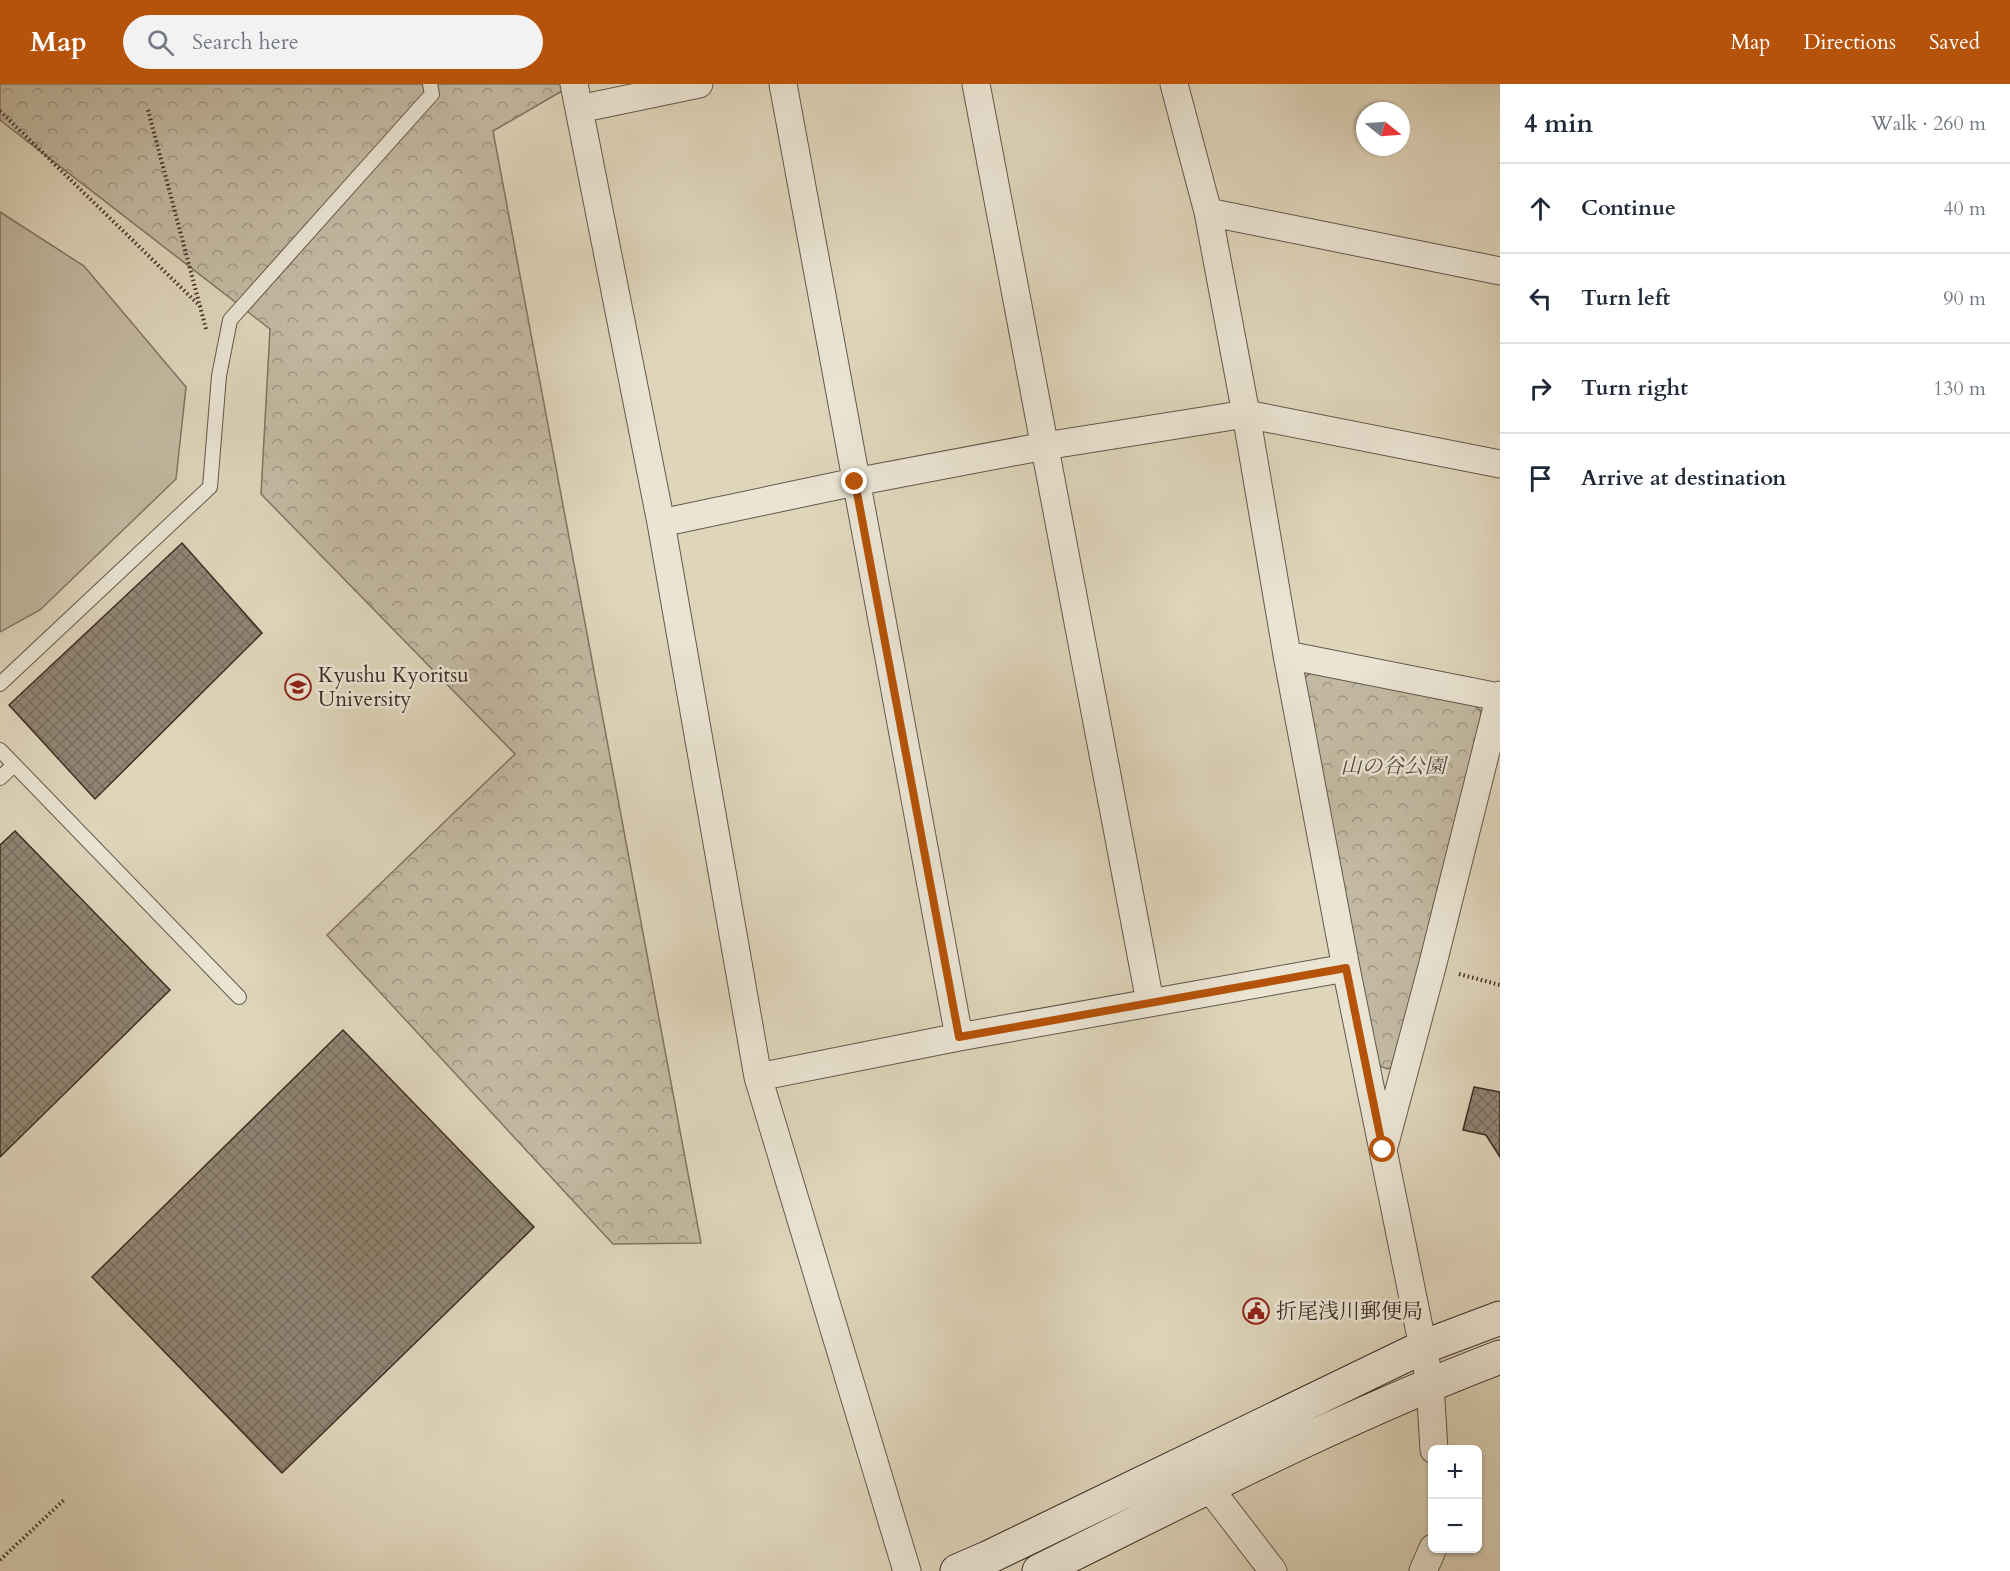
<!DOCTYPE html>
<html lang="en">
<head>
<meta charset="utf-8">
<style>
	body { margin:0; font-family:Cardo,"Noto Serif JP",serif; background:#f2f2f3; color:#1f2937 }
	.controls { position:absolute; right:18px; bottom:18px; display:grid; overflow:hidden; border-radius:9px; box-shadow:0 2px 4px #0004 }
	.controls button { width:54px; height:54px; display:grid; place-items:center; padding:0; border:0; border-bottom:2px solid #e0e1e3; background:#fff; color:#1f2937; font:30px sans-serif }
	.compass { position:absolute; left:1356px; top:18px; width:54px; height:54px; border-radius:50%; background:#fff; box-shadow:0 2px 4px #0004; rotate:107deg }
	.stop { position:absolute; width:18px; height:18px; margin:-14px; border:4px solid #b45309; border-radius:50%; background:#fff }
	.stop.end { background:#b45309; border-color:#fff; box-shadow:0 2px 6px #0008 }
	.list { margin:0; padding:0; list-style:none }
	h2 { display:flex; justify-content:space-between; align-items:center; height:78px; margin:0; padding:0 24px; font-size:26px }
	h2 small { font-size:20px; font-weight:400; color:#747a83 }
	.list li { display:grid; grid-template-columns:39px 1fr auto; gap:18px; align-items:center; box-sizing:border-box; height:90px; padding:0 24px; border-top:2px solid #e0e1e3 }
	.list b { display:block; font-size:22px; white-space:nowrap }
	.list em { font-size:20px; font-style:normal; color:#747a83 }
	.icon { flex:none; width:33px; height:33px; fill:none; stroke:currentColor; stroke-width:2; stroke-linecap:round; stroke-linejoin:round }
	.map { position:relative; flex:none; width:1500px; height:1487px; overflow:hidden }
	header { display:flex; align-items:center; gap:36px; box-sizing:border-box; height:84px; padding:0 30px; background:#b45309; color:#fff }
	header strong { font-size:28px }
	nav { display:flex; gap:33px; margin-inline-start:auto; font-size:21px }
	.search { width:420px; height:54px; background:#f2f2f3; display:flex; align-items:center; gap:15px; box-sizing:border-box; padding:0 21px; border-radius:33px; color:#747a83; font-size:22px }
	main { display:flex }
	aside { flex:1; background:#fff }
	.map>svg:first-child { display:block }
	.forest { fill:url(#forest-crowns); stroke:#807464; stroke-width:1.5 }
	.pitch { fill:#c3b9a2; stroke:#807464; stroke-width:1.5 }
	.building { fill:url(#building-cross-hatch); stroke:#3c2e25; stroke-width:1.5 }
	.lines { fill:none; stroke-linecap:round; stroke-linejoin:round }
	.lane-casing { stroke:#65584a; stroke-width:16 }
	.street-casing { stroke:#65584a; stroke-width:29 }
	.secondary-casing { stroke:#3c2e25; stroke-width:35 }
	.path { stroke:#3c2e25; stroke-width:4; stroke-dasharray:1.5 3; stroke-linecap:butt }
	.lane { stroke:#eae4d3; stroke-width:14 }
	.street { stroke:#eae4d3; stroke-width:27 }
	.secondary { stroke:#eae4d3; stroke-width:33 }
	.route { stroke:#b45309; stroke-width:8 }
	.labels { text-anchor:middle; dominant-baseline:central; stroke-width:5; stroke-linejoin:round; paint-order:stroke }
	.poi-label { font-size:21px; fill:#3c2e25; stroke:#eae4d3; text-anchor:start }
	.park-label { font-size:21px; font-style:italic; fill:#574a3e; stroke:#eae4d3 }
</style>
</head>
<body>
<header>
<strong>Map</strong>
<div class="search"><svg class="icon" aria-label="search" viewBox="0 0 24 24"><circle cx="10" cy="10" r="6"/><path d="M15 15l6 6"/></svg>Search here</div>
<nav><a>Map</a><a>Directions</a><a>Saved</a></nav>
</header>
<main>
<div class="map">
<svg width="1500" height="1487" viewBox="0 0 1500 1487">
	<defs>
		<pattern id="forest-crowns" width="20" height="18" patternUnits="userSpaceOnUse" patternTransform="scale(1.5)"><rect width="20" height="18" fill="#c3b9a2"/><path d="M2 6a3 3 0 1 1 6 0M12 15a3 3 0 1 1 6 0" fill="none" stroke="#a09784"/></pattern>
		<pattern id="building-cross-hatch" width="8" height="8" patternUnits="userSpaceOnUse" patternTransform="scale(1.5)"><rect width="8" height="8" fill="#918573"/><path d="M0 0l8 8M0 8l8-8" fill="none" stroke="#786d5e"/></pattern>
	</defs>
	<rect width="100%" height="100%" fill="#dfd5bb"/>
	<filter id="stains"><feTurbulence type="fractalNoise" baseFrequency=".00333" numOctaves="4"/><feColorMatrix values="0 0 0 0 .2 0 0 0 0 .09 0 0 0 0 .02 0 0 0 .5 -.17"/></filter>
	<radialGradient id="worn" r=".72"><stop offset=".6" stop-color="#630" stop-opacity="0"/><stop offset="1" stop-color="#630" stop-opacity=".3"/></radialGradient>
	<path class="forest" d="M 0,0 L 561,0 L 562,7 L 493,47 L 701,1159 L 613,1160 L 327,851 L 515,670 L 261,410 L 270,245 L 0,36 Z
		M 1315,588 L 1473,621 L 1480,626 L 1482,634 L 1395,982 L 1387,985 L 1376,980 L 1303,597 L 1307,591 Z"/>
	<path class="pitch" d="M 0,128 L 84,182 L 186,303 L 176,395 L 40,526 L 0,548 Z"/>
	<path class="building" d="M 182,459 L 262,549 L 95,715 L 9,621 Z
		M 15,747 L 170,906 L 0,1073 L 0,761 Z
		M 343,946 L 534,1143 L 282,1389 L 92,1193 Z
		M 1474,1003 L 1500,1008 L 1500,1073 L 1486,1051 L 1463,1046 Z"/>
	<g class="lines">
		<g class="lane-casing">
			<path id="lane" d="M 0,600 L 210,403 L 219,292 L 230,236 L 432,10 L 430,0
				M 0,666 L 239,913
				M 0,694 L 14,681"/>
		</g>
		<g class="street-casing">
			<path id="street" d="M 574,0 L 661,439 L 758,993 L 907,1487
				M 783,0 L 959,953
				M 976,0 L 1150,918
				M 1174,0 L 1208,128 L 1246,330 L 1287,571 L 1346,884 L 1423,1263 L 1430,1300 L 1434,1366
				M 579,25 L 699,0
				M 1208,128 L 1500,187
				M 661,439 L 855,398 L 1045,362 L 1246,330 L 1500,380
				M 1287,571 L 1499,613
				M 758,993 L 959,953 L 1346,884
				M 1385,1059 L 1432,883 L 1500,611
				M 1197,1388 L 1273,1487
				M 1423,1487 L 1433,1464"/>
		</g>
		<g class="secondary-casing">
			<path id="secondary" d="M 957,1487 L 987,1474 L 1423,1263 L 1500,1234
				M 1039,1487 C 1191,1412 1342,1333 1500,1273"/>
		</g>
		<path class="path" d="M 148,26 L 206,245
			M 0,27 L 200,222
			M 1459,890 L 1500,901
			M 0,1476 L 65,1415"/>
		<use href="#lane" class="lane"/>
		<use href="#street" class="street"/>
		<use href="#secondary" class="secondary"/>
	</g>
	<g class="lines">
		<path class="route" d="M 855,398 L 959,953 L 1346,884 L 1383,1066"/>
	</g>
	<defs>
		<g id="university-ring" transform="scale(1.35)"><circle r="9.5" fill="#eae4d3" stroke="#8f2418" stroke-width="1.5"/><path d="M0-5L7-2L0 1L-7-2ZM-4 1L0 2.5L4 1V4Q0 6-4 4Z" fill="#8f2418"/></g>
		<g id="civic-ring" transform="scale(1.35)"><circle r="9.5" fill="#eae4d3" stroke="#8f2418" stroke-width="1.5"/><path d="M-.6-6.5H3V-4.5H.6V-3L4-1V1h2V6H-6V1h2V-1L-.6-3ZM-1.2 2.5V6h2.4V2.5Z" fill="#8f2418"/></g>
	</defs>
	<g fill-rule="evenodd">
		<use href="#university-ring" x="298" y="603"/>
		<use href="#civic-ring" x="1256" y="1227"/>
	</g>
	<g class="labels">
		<g class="poi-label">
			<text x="318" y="591">Kyushu Kyoritsu<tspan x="318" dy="24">University</tspan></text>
			<text x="1276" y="1227">折尾浅川郵便局</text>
		</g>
		<g class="park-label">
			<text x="1393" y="682">山の谷公園</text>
		</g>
	</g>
	<rect width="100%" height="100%" filter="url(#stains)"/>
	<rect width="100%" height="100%" fill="url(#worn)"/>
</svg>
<div class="controls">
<button>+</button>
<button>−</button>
</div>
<svg class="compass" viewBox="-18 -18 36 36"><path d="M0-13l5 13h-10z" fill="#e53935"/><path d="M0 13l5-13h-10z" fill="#747a83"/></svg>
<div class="stop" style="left:1383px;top:1066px"></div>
<div class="stop end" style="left:855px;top:398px"></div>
</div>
<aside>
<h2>4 min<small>Walk · 260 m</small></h2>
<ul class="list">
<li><svg class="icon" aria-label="ahead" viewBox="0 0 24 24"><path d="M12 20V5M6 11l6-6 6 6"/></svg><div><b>Continue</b></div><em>40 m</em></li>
<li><svg class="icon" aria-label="left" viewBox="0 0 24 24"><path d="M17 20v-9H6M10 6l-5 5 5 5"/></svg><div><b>Turn left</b></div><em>90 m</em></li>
<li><svg class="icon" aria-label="right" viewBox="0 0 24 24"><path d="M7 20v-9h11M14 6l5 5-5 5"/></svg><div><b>Turn right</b></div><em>130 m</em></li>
<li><svg class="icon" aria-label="arrive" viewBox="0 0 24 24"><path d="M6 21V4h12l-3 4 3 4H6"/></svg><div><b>Arrive at destination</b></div></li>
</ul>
</aside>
</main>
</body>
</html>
